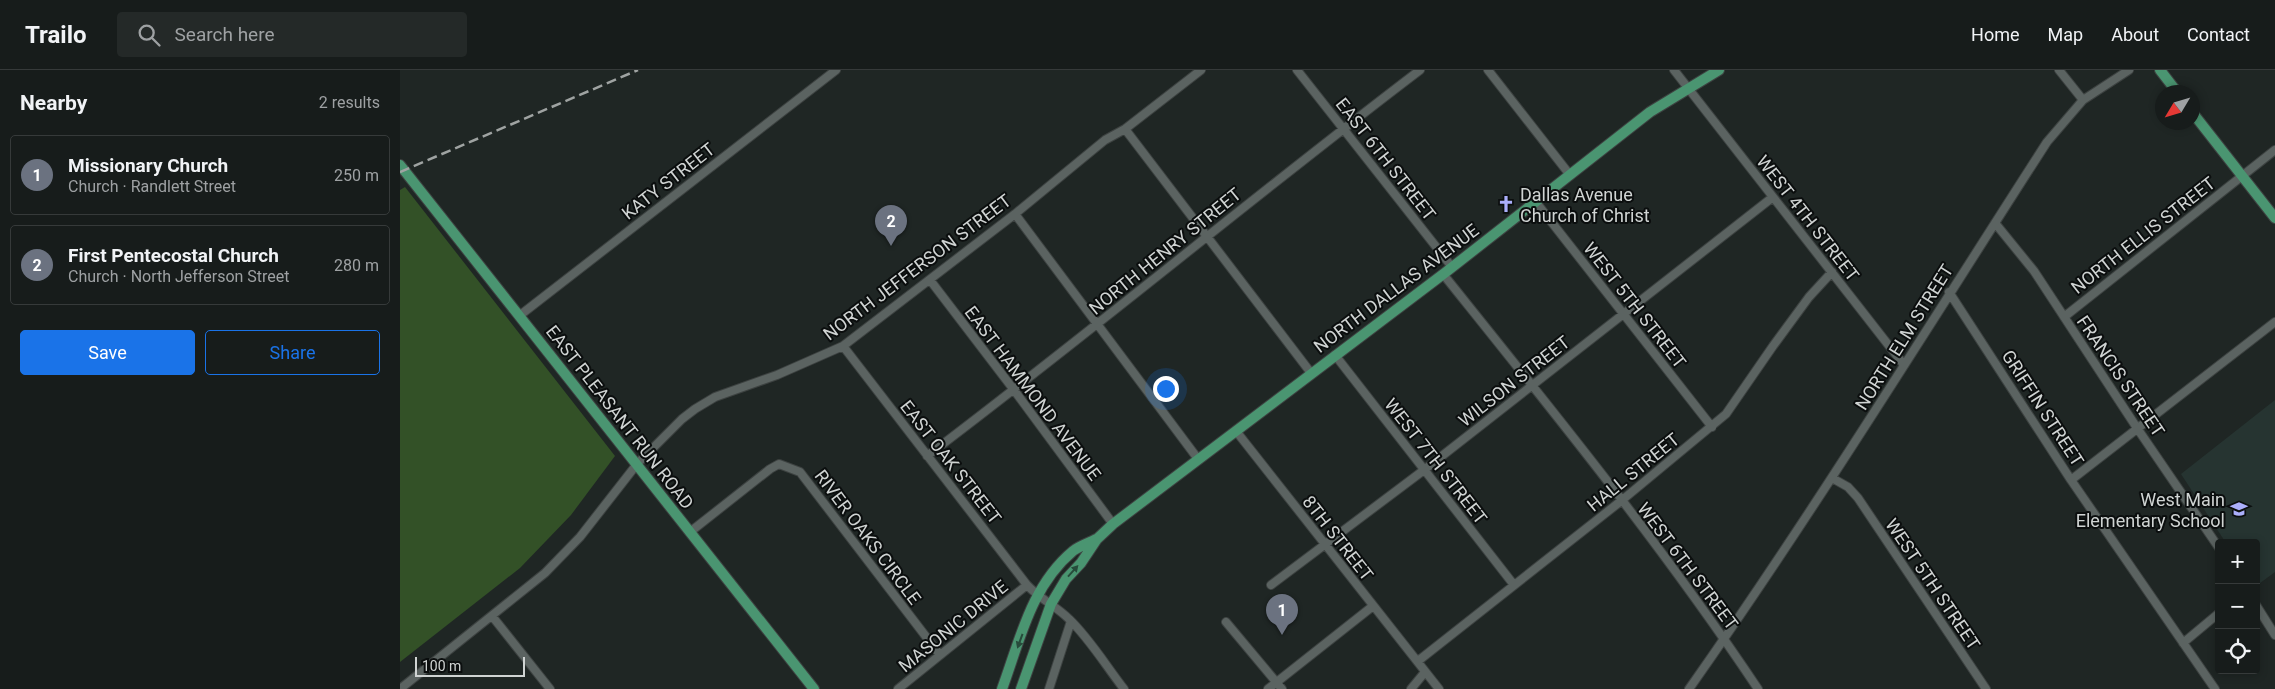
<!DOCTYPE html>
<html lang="en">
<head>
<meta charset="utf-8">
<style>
	body { margin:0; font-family:Roboto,sans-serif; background:#242928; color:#f1f3f6 }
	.controls { position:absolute; right:15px; bottom:15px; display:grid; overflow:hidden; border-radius:5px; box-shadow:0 2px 8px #0003 }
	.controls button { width:45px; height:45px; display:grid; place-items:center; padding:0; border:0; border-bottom:1px solid #363a3a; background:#171c1b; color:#f1f3f6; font:25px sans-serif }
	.compass { position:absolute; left:1755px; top:15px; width:45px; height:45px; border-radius:50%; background:#171c1b; box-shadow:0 2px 8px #0003; rotate:232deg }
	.scale { position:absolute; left:15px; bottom:12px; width:110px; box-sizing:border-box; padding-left:5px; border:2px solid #d0d4d3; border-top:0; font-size:14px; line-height:18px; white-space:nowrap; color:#d0d4d3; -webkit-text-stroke:4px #0b0e0e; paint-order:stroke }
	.you { position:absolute; left:765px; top:318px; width:18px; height:18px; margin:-12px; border:4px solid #fff; border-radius:50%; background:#1a73e8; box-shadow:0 0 0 8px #1a73e833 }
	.badge { display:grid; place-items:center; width:32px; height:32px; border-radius:50%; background:#1a73e8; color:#fff; font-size:16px; font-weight:700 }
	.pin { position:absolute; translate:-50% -41px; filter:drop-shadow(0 1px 2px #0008) }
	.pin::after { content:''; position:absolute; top:26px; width:18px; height:15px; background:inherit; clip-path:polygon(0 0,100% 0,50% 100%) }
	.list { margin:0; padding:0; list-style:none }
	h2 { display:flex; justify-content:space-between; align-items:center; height:65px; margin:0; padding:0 20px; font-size:21px }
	h2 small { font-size:16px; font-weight:400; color:#9ea1a3 }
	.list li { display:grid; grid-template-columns:32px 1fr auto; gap:15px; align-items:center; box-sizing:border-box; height:80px; margin:0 10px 10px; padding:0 10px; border:1px solid #363a3a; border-radius:5px }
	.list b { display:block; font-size:19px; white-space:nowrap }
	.list p { margin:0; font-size:16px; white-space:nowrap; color:#9ea1a3 }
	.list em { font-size:16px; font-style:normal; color:#9ea1a3 }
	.actions { display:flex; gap:10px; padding:15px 20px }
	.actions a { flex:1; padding:11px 0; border:1px solid #1a73e8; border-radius:5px; text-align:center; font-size:18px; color:#1a73e8 }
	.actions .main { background:#1a73e8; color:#fff }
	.icon { flex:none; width:28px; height:28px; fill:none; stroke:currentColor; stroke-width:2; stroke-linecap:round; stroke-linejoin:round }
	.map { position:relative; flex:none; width:1875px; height:619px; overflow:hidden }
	header { display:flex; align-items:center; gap:30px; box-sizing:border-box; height:70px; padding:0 25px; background:#171c1b; border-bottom:1px solid #363a3a }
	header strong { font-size:24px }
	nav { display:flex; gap:28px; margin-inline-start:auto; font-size:18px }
	.search { width:350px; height:45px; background:#242928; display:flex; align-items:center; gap:12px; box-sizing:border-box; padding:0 18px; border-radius:5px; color:#9ea1a3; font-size:19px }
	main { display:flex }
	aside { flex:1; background:#171c1b }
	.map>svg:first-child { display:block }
	.built { fill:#263431 }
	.green { fill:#335127 }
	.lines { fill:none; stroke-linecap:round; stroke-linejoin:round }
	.minor-casing { stroke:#3d4241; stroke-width:10 }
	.major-casing { stroke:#3d4241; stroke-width:12 }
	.minor { stroke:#5b6361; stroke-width:8 }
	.major { stroke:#4a9571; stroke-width:10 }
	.rail { stroke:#9fa3a2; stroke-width:2.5; stroke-dasharray:10 5; stroke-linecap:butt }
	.oneway { fill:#274b3b }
	.labels { text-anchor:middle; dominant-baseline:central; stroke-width:4; stroke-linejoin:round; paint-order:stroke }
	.street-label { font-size:18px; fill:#d0d4d3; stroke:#0b0e0e }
	.poi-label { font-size:18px; fill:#d0d4d3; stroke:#0b0e0e; text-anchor:start }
</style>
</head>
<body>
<header>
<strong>Trailo</strong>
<div class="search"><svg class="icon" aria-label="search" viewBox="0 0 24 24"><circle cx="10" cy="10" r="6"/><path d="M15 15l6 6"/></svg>Search here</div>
<nav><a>Home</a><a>Map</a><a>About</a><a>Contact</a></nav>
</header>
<main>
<aside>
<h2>Nearby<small>2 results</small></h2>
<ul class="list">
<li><span class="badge" style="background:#6b7280">1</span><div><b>Missionary Church</b><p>Church · Randlett Street</p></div><em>250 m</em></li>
<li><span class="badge" style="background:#6b7280">2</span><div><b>First Pentecostal Church</b><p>Church · North Jefferson Street</p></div><em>280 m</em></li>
</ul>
<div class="actions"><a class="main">Save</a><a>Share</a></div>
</aside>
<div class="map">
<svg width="1875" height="619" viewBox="0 0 1875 619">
	<rect width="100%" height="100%" fill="#1f2624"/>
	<path class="built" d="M 1875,330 L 1875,502 L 1856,516 L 1856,473 L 1826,473 L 1781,404 Z"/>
	<path class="green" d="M 5,117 L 215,386 L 171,445 L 120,498 L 0,592 L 0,120 Z"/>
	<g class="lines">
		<g class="minor-casing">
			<path id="minor" d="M 897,0 L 1052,197
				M 1088,0 L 1170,105
				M 1274,0 L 1504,295
				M 1659,0 L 1683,30
				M 725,59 L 911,303
				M 1135,131 L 1312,357
				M 615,144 L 798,389
				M 1595,153 L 1634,201 L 1737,358 L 1819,478
				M 1043,204 C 1152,340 1262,475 1358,619
				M 530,210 L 614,320 L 713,454
				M 1549,222 L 1671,410 L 1815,619
				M 119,246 L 436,0
				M 1664,247 L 1875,80
				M 443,276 L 627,515 C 640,529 656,536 669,549 C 690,569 706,596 724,619
				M 935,285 L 1114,515
				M 836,361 L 1039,619
				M 527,386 C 694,260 854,126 1020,0
				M 1432,408 L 1448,417 L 1458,428 L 1586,619
				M 1671,410 L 1875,252
				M 290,462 L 370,399 L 379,394 L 400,402 L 540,585
				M 871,515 L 1024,400 L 1373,127
				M 1856,535 L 1875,565
				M 92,546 L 150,619
				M 826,552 L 882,619
				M 1783,573 L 1819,543
				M 1018,591 L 1221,431 L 1326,344 L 1373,276 L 1409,227 L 1432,202
				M 0,619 L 145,503 L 180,467 L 237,394 L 282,349 L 295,339 L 315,327 L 377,305 L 443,276 L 615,144 L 705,70 L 725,59 L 801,0
				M 498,619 L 627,515
				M 649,619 L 671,551
				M 868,619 L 973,536
				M 1011,619 L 1025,602
				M 1289,619 C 1415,440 1529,255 1647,72 L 1683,30 L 1729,0"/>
		</g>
		<g class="major-casing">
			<path id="major" d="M 1760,0 L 1777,22
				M 1792,42 L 1875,148
				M 0,95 L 414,619
				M 602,619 C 620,570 631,516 673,481 C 679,476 689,473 696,469
				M 621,619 L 651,534 L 666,509 L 681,493 L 697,469 L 713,454 L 1046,202 L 1250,42 L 1319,0"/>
		</g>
		<use href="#minor" class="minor"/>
		<use href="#major" class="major"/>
		<path class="rail" d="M 0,102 L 238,0"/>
	</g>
	<defs><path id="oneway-solid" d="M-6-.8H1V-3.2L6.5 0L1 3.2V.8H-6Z" transform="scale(1.25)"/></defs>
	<g class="oneway">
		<use href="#oneway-solid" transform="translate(673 501) rotate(-48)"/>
		<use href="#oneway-solid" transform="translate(620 571) rotate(110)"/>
	</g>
	<defs>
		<g id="church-bare" transform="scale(1.35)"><path d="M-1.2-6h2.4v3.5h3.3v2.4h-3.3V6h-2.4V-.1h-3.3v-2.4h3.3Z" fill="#abaffb" stroke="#0b0e0e" stroke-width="2.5" paint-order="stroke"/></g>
		<g id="school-bare" transform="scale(1.35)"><path d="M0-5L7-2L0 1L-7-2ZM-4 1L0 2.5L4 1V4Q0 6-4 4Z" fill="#abaffb" stroke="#0b0e0e" stroke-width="2.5" paint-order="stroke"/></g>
	</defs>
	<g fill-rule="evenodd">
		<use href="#church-bare" x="1106" y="134"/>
		<use href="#school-bare" x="1839" y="439"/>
	</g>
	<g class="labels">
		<g class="street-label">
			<text transform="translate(986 89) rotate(52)">EAST 6TH STREET</text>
			<text transform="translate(268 111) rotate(-38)">KATY STREET</text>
			<text transform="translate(1408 148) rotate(52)">WEST 4TH STREET</text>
			<text transform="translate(1743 165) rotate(-38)">NORTH ELLIS STREET</text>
			<text transform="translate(765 181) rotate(-39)">NORTH HENRY STREET</text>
			<text transform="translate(517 197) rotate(-37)">NORTH JEFFERSON STREET</text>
			<text transform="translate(996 218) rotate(-37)">NORTH DALLAS AVENUE</text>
			<text transform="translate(1235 235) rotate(52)">WEST 5TH STREET</text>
			<text transform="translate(1504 267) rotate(-58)">NORTH ELM STREET</text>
			<text transform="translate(1721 306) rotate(56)">FRANCIS STREET</text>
			<text transform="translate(1114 311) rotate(-38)">WILSON STREET</text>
			<text transform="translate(633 323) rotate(53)">EAST HAMMOND AVENUE</text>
			<text transform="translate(1643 338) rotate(57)">GRIFFIN STREET</text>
			<text transform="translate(220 347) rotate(52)">EAST PLEASANT RUN ROAD</text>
			<text transform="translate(1036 391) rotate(52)">WEST 7TH STREET</text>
			<text transform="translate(551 392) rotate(52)">EAST OAK STREET</text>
			<text transform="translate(1233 402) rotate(-39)">HALL STREET</text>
			<text transform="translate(468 467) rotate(53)">RIVER OAKS CIRCLE</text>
			<text transform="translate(938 468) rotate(52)">8TH STREET</text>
			<text transform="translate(1288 496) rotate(53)">WEST 6TH STREET</text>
			<text transform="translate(1533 514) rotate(56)">WEST 5TH STREET</text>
			<text transform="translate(553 556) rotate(-39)">MASONIC DRIVE</text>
		</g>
		<g class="poi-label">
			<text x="1120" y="124">Dallas Avenue<tspan x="1120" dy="21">Church of Christ</tspan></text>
			<text x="1825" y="429" text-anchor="end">West Main<tspan x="1825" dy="21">Elementary School</tspan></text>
		</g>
	</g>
</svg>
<div class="controls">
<button>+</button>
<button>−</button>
<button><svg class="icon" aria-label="locate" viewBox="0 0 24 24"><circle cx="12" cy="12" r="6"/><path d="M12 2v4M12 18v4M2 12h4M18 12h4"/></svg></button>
</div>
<svg class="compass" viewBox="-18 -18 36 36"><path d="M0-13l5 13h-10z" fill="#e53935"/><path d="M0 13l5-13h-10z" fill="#9ea1a3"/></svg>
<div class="scale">100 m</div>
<div class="you"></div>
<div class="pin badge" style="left:882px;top:565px;background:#6b7280">1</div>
<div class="pin badge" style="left:491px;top:176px;background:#6b7280">2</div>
</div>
</main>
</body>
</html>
